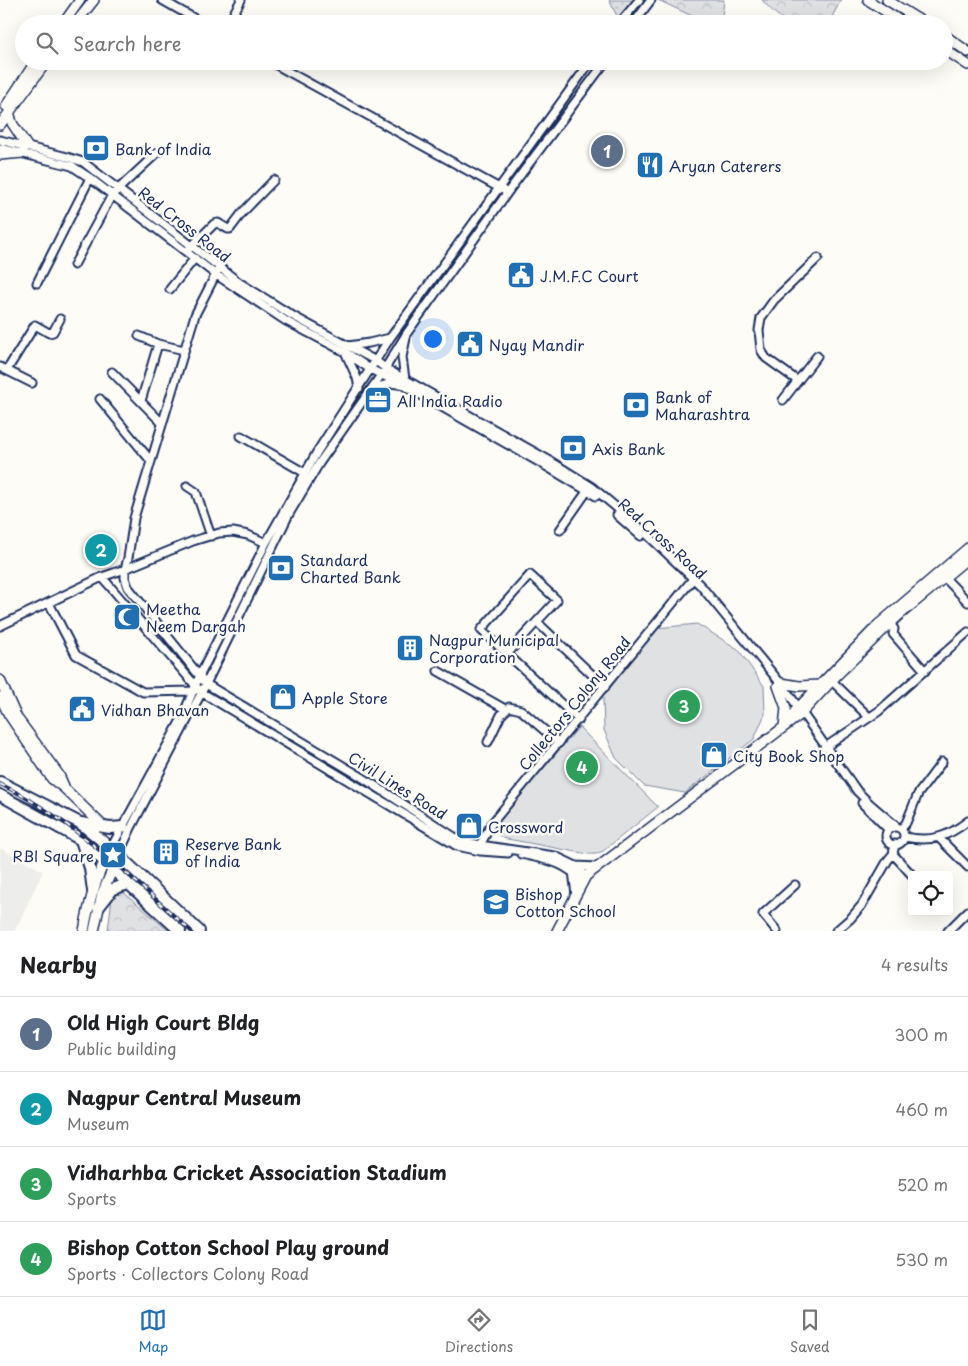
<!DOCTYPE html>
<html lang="en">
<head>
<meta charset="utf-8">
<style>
	body { margin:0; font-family:"Playpen Sans",sans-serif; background:#f2f2f2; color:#202124 }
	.controls { position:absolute; right:15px; bottom:15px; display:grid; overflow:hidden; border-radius:5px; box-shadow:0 5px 20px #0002 }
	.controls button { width:45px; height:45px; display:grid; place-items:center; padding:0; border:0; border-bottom:1px solid #e0e0e0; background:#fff; color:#202124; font:25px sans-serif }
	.you { position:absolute; left:432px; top:338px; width:18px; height:18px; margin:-12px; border:4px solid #fff; border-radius:50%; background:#1a73e8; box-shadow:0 0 0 8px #1a73e833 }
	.badge { display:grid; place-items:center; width:32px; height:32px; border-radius:50%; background:#1f6fb2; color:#fff; font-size:16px; font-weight:700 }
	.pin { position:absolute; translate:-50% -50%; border:2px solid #fff; box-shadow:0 1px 5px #0006 }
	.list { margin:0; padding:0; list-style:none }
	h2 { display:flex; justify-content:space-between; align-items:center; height:65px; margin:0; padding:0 20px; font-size:21px }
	h2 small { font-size:16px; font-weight:400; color:#757577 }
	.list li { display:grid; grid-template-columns:32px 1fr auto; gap:15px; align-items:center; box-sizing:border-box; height:75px; padding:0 20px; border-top:1px solid #e0e0e0 }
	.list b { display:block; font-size:19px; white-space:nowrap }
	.list p { margin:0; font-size:16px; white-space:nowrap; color:#757577 }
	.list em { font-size:16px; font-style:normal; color:#757577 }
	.icon { flex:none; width:28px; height:28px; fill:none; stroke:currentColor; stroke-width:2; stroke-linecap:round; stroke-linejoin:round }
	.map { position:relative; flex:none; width:968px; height:931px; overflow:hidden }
	.search { position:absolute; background:#fff; box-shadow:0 5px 20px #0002; left:15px; right:15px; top:15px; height:55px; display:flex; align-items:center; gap:12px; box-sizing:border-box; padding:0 18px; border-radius:28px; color:#757577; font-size:19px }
	.sheet { height:365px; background:#fff }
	nav { display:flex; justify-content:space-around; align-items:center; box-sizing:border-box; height:70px; border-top:1px solid #e0e0e0; background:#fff; font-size:14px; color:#757577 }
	nav a { display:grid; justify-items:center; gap:2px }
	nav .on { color:#1f6fb2 }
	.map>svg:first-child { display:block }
	.built { fill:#edeeec }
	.grass { fill:url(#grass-dots); stroke:#7e88a0 }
	.park { fill:url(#park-crowns); stroke:#7e88a0 }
	.pitch { fill:#e0e1e3; stroke:#7e88a0 }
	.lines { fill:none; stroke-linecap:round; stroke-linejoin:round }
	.minor-casing { stroke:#1b2f5e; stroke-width:11 }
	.major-casing { stroke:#1b2f5e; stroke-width:12 }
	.highway-casing { stroke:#1b2f5e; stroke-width:14 }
	.minor { stroke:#fdfcf7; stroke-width:7 }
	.major { stroke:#fdfcf7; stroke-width:9 }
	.highway { stroke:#fdfcf7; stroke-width:10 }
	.rail-casing { stroke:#1b2f5e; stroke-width:4 }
	.rail { stroke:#fdfcf7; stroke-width:2; stroke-dasharray:5.5; stroke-linecap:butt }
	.labels { text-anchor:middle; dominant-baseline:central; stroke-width:5; stroke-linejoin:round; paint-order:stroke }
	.poi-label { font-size:15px; fill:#1b2f5e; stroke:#fdfcf7; text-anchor:start }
	.street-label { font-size:15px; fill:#1b2f5e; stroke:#fdfcf7 }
</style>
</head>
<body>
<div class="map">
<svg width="968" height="931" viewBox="0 0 968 931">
	<defs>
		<pattern id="grass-dots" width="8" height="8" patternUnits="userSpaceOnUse" patternTransform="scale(1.25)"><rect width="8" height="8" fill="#e0e1e3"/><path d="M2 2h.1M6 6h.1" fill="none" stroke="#c0c1c5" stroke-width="1.8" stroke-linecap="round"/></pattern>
		<pattern id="park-crowns" width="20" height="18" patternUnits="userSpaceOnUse" patternTransform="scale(1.25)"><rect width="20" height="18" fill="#e0e1e3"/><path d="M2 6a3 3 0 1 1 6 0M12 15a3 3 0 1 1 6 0" fill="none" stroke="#c0c1c5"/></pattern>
	</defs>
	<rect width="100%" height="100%" fill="#fdfcf7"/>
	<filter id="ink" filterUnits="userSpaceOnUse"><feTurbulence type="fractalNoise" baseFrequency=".02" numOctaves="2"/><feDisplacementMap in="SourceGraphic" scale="10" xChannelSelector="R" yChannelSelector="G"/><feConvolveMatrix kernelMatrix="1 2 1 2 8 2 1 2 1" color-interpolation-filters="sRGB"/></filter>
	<g filter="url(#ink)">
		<path class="built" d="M 0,848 L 43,871 L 15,931 L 0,931 Z"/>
		<path class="grass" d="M 609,0 L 642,0 L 625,24 L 621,24 Z"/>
		<path class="park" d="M 658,0 L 724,0 L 721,24 L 709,24 Z
			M 762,0 L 841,0 L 828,24 C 793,24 787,28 762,0 Z
			M 123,892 L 169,931 L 108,931 L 112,897 Z"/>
		<path class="pitch" d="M 697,624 L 738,649 L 764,686 L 765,714 L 754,739 L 685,793 L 644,786 L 616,758 L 604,730 L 603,697 L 657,628 Z
			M 579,727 L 658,807 L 603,851 L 596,854 L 588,854 L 502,838 L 495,831 L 496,824 Z"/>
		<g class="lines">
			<g class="minor-casing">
				<path id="minor" d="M 162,0 L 204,24
					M 228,24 L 241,0
					M 619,24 L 639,0
					M 633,24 L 651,0
					M 269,61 L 503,190
					M 0,140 L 67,157 L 83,162 L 240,283 L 293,316 L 376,361 L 385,368 L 547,459 L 592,487 L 636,524 L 701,586 L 786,690 L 857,791 L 870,804 L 897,827
					M 0,148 L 72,166 L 90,178 L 215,274 L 286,321 L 345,352 L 370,369 L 403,385 L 544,465 L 596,496
					M 189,249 L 214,224 L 218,223 L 228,229 L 230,229 L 242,213 L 274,180
					M 74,265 L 112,195 L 157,153
					M 218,270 L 195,315 L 134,518 L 128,558 L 125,569 L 125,578 L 128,587 L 206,684 L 360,776 L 459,840 L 480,845 L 555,856 L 576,866 L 586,876
					M 37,283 L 90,178
					M 170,289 L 195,258
					M 139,336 L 158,344 L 184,350
					M 348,346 L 369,343 L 390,338
					M 346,354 L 357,378 L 359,388
					M 0,367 L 32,383
					M 7,370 L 35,325 L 49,333 L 53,332 L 60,319
					M 112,372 L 162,423
					M 405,379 L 402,357 L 406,338
					M 798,381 L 766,358 L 761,350 L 759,330 L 761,318 L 774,300 L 818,258
					M 371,393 C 379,386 387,382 398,384
					M 100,399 L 151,461
					M 783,400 L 817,356
					M 141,401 L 158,344
					M 241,436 L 305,473
					M 187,486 L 196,492 L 211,536
					M 617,515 L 641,536
					M 560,530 L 588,490
					M 102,577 L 201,692 L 457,846 L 480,851 L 508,853
					M 945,578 L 968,602
					M 49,603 L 76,655 L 143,692 L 194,691
					M 537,622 L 605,687
					M 890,624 L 894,629 L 893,634 L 925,671
					M 0,626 L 102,577 L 125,569 L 193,541 L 219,533 L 233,532 L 248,535 L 266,543
					M 507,654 L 557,600 L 530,575 L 481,630 L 579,720
					M 438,671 L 505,709
					M 832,681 L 869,717
					M 488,742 L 501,715 L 509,707 L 521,710 L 559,743
					M 824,748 L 879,711 L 968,632
					M 862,803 L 888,829
					M886 836a9 9 0 1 1 18 0a9 9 0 1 1-18 0Z
					M 901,829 L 906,823 L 918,794 L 942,762
					M 904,837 C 931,842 946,838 968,821
					M 939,838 L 968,867
					M 480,845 L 492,823 L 692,580
					M 111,848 L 180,722 L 199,677 L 266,543 L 317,452 L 390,338 L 591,61
					M 119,854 L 131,828 L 206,684 L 289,514 L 320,462 L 381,375 L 407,333 L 510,189 L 606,61
					M 521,854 C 547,860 564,861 583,882
					M 893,854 L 912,875
					M 576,866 L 598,867
					M 573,871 L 576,895
					M 777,931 L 763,914 L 795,885
					M 836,931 L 851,918 L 862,905 L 888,860 L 893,854 L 895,844
					M 948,931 L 968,911"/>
			</g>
			<g class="major-casing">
				<path id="major" d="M 868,0 L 905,24
					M 887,0 L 926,24
					M 63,24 L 80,0
					M 75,24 L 94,0
					M 944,35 L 968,52
					M 944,49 L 968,65
					M 6,106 L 36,61
					M 9,111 L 12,123 L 27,146
					M 0,125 L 47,61
					M 0,155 L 23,153
					M 0,680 L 17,718 L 59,775 L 64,786
					M 781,683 L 799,686 L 820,685
					M 778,686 L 786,708 L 784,727
					M 0,697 L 9,715 L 52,779 L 64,788 L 103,826
					M 791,719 L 796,710 L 879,624 L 968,548
					M 84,931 C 89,901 97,874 111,848
					M 94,931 L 102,894 L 119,854
					M 557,931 L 586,876 L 800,715 L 838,674 L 897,617 L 968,558"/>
			</g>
			<g class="highway-casing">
				<path id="highway" d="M 0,782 L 80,823 L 111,848 L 199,931
					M 0,795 L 81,840 L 180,931
					M 81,823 L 110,828 L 123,827
					M 82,843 L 90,868 L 93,891
					M 98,908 L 113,889 L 128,884"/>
			</g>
			<use href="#minor" class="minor"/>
			<use href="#major" class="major"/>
			<use href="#highway" class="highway"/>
			<g class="rail-casing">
				<path id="rail" d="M 0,784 C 73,819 131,878 191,931"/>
			</g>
			<use href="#rail" class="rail"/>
		</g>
	</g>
	<defs>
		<g id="bank-square" transform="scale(1.4375)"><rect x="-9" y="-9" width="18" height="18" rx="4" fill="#1f6fb2" stroke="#fdfcf7"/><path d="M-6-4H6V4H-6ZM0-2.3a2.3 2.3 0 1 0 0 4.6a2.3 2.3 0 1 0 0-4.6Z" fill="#fff"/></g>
		<g id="restaurant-square" transform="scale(1.4375)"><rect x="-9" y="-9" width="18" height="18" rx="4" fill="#1f6fb2" stroke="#fdfcf7"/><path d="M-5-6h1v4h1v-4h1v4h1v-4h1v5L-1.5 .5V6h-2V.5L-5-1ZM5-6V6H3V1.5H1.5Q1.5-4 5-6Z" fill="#fff"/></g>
		<g id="civic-square" transform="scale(1.4375)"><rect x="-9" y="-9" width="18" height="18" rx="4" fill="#1f6fb2" stroke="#fdfcf7"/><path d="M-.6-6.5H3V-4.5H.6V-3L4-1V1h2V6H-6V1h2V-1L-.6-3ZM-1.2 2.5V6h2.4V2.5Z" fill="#fff"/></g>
		<g id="office-square" transform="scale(1.4375)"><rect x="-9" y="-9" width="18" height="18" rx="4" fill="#1f6fb2" stroke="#fdfcf7"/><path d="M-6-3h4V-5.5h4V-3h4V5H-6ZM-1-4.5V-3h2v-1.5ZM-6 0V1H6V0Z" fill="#fff"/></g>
		<g id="mosque-square" transform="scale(1.4375)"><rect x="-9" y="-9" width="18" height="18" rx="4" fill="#1f6fb2" stroke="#fdfcf7"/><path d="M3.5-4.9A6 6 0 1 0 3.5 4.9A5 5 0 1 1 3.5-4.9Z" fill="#fff"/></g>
		<g id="building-square" transform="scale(1.4375)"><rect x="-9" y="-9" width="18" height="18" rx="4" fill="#1f6fb2" stroke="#fdfcf7"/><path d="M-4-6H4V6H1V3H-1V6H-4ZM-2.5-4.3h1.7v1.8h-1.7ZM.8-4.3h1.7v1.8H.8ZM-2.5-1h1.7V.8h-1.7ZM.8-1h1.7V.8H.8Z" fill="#fff"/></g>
		<g id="shop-square" transform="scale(1.4375)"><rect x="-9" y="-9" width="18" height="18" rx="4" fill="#1f6fb2" stroke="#fdfcf7"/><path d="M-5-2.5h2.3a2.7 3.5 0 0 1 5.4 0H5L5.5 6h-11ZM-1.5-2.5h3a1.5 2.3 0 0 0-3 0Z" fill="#fff"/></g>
		<g id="sight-square" transform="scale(1.4375)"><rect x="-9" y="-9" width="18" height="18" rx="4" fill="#1f6fb2" stroke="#fdfcf7"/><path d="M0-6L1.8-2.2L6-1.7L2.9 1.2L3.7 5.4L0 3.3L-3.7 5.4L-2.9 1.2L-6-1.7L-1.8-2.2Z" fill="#fff"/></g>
		<g id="school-square" transform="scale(1.4375)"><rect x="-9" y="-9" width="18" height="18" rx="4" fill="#1f6fb2" stroke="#fdfcf7"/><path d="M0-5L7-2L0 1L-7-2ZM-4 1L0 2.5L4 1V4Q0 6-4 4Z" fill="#fff"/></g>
	</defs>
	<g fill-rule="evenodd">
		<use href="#bank-square" x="96" y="148"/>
		<use href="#restaurant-square" x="650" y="165"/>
		<use href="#civic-square" x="521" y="275"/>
		<use href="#civic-square" x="470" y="344"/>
		<use href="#office-square" x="378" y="400"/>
		<use href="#bank-square" x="636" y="405"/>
		<use href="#bank-square" x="573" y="448"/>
		<use href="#bank-square" x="281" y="568"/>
		<use href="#mosque-square" x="127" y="617"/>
		<use href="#building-square" x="410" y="648"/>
		<use href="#shop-square" x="283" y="697"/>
		<use href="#civic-square" x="82" y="709"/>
		<use href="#shop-square" x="714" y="755"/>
		<use href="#shop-square" x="469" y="826"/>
		<use href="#building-square" x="166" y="852"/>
		<use href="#sight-square" x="113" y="855"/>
		<use href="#school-square" x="496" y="902"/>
	</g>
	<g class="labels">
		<g class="poi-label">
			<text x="115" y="148">Bank of India</text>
			<text x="669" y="165">Aryan Caterers</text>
			<text x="540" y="275">J.M.F.C Court</text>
			<text x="489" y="344">Nyay Mandir</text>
			<text x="655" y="396">Bank of<tspan x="655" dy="17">Maharashtra</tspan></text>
			<text x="397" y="400">All India Radio</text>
			<text x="592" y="448">Axis Bank</text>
			<text x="300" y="559">Standard<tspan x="300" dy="17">Charted Bank</tspan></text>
			<text x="146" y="608">Meetha<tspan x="146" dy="17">Neem Dargah</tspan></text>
			<text x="429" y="639">Nagpur Municipal<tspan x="429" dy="17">Corporation</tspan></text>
			<text x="302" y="697">Apple Store</text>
			<text x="101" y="709">Vidhan Bhavan</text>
			<text x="733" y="755">City Book Shop</text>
			<text x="488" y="826">Crossword</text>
			<text x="185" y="843">Reserve Bank<tspan x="185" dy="17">of India</tspan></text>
			<text x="94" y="855" text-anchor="end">RBI Square</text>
			<text x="515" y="893">Bishop<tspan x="515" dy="17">Cotton School</tspan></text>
		</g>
		<g class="street-label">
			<text transform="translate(185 224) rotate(38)">Red Cross Road</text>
			<text transform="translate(663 538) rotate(42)">Red Cross Road</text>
			<text transform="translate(574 703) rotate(-51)">Collectors Colony Road</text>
			<text transform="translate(398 785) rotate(32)">Civil Lines Road</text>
		</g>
	</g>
</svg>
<div class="controls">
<button><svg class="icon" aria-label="locate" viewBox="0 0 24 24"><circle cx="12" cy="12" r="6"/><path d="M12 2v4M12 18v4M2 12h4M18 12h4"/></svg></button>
</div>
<div class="you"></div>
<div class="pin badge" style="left:607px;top:151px;background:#5c6f8a">1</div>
<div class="pin badge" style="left:101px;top:550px;background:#0f9aa8">2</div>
<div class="pin badge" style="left:684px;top:706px;background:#2e9e5b">3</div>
<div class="pin badge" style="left:582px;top:767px;background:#2e9e5b">4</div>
<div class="search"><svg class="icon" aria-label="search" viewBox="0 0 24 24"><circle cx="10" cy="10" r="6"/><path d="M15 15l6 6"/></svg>Search here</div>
</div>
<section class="sheet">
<h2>Nearby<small>4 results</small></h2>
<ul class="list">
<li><span class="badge" style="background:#5c6f8a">1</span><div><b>Old High Court Bldg</b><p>Public building</p></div><em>300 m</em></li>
<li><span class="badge" style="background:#0f9aa8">2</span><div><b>Nagpur Central Museum</b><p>Museum</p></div><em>460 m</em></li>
<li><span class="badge" style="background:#2e9e5b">3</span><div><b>Vidharhba Cricket Association Stadium</b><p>Sports</p></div><em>520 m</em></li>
<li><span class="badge" style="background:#2e9e5b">4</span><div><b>Bishop Cotton School Play ground</b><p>Sports · Collectors Colony Road</p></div><em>530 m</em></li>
</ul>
</section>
<nav>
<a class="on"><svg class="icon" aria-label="map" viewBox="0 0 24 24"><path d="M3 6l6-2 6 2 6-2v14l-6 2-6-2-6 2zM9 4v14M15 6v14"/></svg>Map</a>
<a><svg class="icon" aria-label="directions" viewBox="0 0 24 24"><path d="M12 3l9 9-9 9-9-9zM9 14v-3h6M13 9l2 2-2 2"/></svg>Directions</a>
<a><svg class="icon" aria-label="saved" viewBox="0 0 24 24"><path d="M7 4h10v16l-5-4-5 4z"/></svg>Saved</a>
</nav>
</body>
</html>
